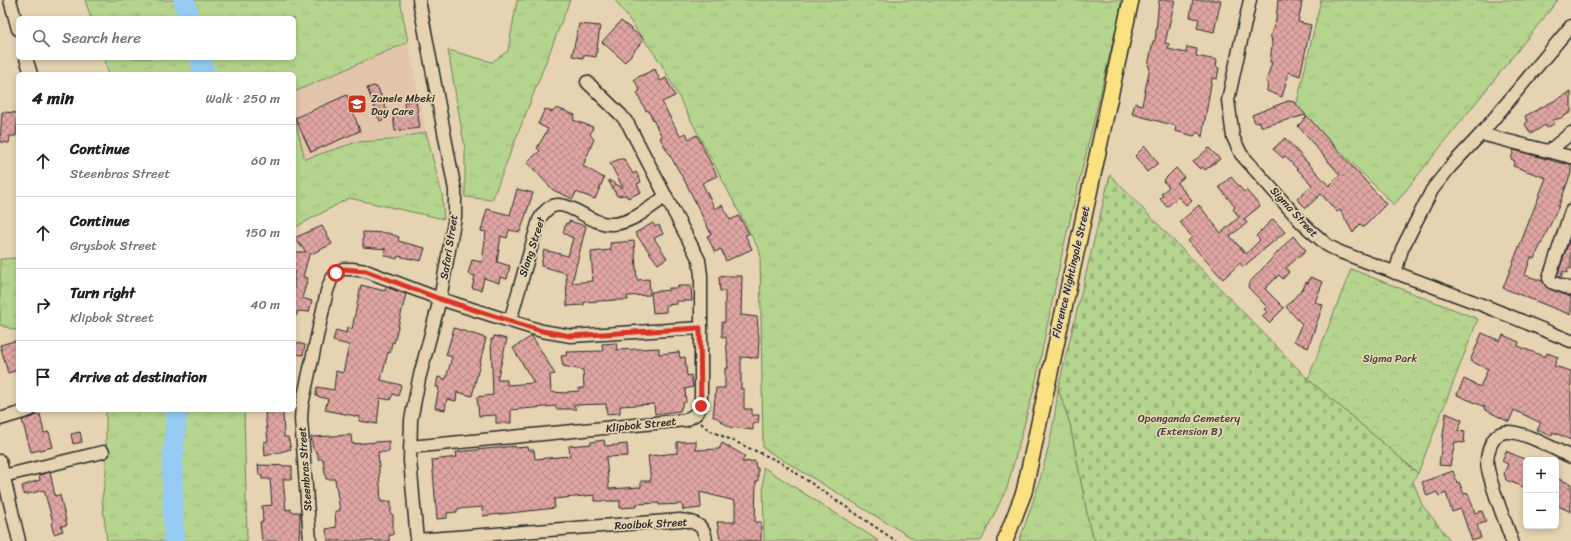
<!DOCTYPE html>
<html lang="en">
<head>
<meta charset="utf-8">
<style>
	body { margin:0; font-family:Sriracha,sans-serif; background:#f2f2f2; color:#202124 }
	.controls { position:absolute; right:12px; bottom:12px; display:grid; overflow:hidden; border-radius:6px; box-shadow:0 2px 6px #0003 }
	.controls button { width:36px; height:36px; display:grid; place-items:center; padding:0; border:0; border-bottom:1px solid #e0e0e0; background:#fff; color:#202124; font:20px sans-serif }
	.stop { position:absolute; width:12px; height:12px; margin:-9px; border:3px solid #d93025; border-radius:50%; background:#fff }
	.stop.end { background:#d93025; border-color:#fff; box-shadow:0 1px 4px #0008 }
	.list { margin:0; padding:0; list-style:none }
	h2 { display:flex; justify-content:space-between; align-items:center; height:52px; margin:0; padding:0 16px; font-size:17px }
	h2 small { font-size:13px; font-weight:400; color:#757577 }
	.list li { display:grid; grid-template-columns:26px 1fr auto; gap:12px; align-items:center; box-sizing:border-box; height:72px; padding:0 16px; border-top:1px solid #e0e0e0 }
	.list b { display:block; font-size:15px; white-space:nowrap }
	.list p { margin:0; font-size:13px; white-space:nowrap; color:#757577 }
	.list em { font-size:13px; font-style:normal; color:#757577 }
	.icon { flex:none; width:22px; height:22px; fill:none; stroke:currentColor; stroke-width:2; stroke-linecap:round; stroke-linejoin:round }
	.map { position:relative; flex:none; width:1571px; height:541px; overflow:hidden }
	.search { position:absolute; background:#fff; box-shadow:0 2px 6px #0003; left:16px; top:16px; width:280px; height:44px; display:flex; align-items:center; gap:10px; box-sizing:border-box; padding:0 14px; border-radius:6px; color:#757577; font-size:15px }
	.panel { position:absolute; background:#fff; box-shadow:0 2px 6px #0003; left:16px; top:72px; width:280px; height:340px; border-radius:6px }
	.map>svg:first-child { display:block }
	.built { fill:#e3c5ac }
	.grass { fill:url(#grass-tufts); stroke:#70805c }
	.cemetery { fill:url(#cemetery-stones); stroke:#70805c }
	.park { fill:url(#park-crowns); stroke:#70805c }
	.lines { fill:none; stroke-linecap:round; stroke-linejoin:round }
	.river { stroke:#95cbf3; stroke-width:21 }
	.building { fill:url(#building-cross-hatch); stroke:#2b2b2b }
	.minor-casing { stroke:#2b2b2b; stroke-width:15 }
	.major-casing { stroke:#2b2b2b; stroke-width:18 }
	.path { stroke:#2b2b2b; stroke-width:2; stroke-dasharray:3 3; stroke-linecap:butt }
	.minor { stroke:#e5d3b1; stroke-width:12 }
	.major { stroke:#f9e181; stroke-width:15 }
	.route { stroke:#d93025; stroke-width:5 }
	.labels { text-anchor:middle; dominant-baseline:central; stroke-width:3.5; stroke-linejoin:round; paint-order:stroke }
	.poi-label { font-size:11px; fill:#2b2b2b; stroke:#e5d3b1; text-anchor:start }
	.street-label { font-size:11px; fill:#2b2b2b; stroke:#e5d3b1 }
	.park-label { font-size:11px; fill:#40443a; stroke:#e5d3b1 }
</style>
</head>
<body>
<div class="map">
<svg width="1571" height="541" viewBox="0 0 1571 541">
	<defs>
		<pattern id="grass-tufts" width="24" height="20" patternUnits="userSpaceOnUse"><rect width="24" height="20" fill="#b5d58e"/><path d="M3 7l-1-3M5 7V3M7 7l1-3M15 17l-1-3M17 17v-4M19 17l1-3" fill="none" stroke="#9cb77b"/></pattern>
		<pattern id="cemetery-stones" width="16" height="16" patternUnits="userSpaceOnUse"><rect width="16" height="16" fill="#b5d58e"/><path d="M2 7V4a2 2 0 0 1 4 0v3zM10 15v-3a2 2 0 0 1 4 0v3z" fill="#9cb77b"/></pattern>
		<pattern id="park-crowns" width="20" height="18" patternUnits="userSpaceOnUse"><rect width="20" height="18" fill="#b5d58e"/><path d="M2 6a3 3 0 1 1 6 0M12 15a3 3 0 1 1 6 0" fill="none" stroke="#9cb77b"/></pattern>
		<pattern id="building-cross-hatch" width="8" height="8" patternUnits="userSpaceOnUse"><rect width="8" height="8" fill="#dfa5a2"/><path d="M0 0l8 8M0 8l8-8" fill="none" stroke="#b58784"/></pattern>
	</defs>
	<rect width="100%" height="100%" fill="#e5d3b1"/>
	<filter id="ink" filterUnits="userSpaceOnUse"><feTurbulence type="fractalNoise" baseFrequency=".025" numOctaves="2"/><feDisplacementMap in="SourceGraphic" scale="8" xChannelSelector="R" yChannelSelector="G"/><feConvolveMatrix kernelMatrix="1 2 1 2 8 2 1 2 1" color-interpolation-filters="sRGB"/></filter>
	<g filter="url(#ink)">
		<path class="built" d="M 408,42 L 426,132 L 391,140 L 357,142 L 304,159 L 294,116 L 294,92 Z"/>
		<path class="grass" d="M 85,0 L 184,0 L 189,18 L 91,18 Z
			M 185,0 L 400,0 L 408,42 L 294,92 L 294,74 L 205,74 L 201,58 L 294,58 L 294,18 L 190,18 Z
			M 517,0 L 570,0 L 492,200 L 465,197 L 465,149 L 448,50 L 492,62 L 508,51 Z
			M 615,0 L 1121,0 L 1120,12 L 1063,249 L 1035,385 L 1007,488 L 981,541 L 917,541 L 763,448 L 760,252 L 661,63 Z
			M 1321,0 L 1558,0 L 1394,205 L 1296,107 Z
			M 104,58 L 200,58 L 204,74 L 109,74 Z
			M 294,116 L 305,159 L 357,142 L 391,140 L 426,132 L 442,194 L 444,219 L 349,198 L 294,228 Z
			M 18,258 L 18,331 L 0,325 L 0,259 Z
			M 1058,388 L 1070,424 L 1091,534 L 1096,541 L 1019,541 C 1038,491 1053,442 1058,388 Z
			M 106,410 L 177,410 L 172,472 L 174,541 L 107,541 L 102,499 L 106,474 Z
			M 178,410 L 244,410 L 247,541 L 175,541 L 173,472 Z
			M 763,467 L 879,541 L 764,541 Z"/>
		<path class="cemetery" d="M 1110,175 L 1308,379 L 1418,473 L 1413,481 L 1422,505 L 1451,541 L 1096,541 L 1091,534 L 1070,424 L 1058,388 Z"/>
		<path class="park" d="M 1351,269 L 1478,319 L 1418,473 L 1308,379 Z"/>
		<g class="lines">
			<path class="river" d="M 184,0 L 189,18
				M 200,58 L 204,74
				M 174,541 L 172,472 L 177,410"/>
		</g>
		<path class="building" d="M 1159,0 L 1175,0 L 1165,43 L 1169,44 L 1168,49 L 1186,53 L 1187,47 L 1197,49 L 1196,56 L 1217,60 L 1216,67 L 1219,68 L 1217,79 L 1212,78 L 1202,137 L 1198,132 L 1194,136 L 1175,131 L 1176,126 L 1132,114 L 1135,103 L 1142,105 L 1150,67 L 1148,66 L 1153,41 L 1155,41 Z
			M 1193,0 L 1221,0 L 1214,32 L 1197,28 L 1199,19 L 1190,17 Z
			M 1278,0 L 1302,2 L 1298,22 L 1311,25 L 1300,76 L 1289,72 L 1282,97 L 1267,91 L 1268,83 L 1266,82 L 1272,62 L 1270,62 L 1272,45 L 1271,36 L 1270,36 L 1276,20 Z
			M 621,21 L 644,39 L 625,62 L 602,42 Z
			M 579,24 L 600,26 L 596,57 L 583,55 L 583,58 L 572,56 Z
			M 655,69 L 660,81 L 666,78 L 675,96 L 662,102 L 680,136 L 686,133 L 689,139 L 697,135 L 717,176 L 702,183 L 715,209 L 722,205 L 730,220 L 739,216 L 749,234 L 745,235 L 752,249 L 726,261 L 721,249 L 715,252 L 707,236 L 711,234 L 687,185 L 660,138 L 662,137 L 648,110 L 646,111 L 637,93 L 640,91 L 634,79 Z
			M 374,86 L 378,88 L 389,117 L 380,121 L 367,88 Z
			M 1571,92 L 1571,112 L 1561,118 L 1553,120 L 1555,123 L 1547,128 L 1545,125 L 1531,134 L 1525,124 L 1528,122 L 1525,116 Z
			M 347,95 L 360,131 L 311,152 L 295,118 Z
			M 416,100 L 420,128 L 395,131 L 393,116 L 405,114 L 404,102 Z
			M 1288,101 L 1294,102 L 1306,115 L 1265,126 L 1261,126 L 1260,122 L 1255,123 L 1252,115 Z
			M 557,108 L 575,115 L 573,120 L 593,127 L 590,135 L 594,139 L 583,166 L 604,178 L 595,199 L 576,192 L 573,199 L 553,190 L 527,162 L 540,151 L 537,148 L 548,129 L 538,124 L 545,109 L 552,112 Z
			M 2,112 L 18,113 L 16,136 L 10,136 L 9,143 L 0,142 Z
			M 1307,116 L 1386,204 L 1364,227 L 1360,224 L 1353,233 L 1340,210 L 1337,212 L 1321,194 L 1306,208 L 1297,199 L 1312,185 L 1285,156 L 1283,158 L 1273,149 L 1285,138 L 1329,186 L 1340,175 L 1298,126 Z
			M 1145,146 L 1158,163 L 1147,172 L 1135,156 Z
			M 1209,148 L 1220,159 L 1205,170 L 1203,167 L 1200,169 L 1193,162 Z
			M 1514,150 L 1561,163 L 1571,164 L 1571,173 L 1558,208 L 1534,259 L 1531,257 L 1525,275 L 1542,281 L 1549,289 L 1571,297 L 1571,315 L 1503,288 L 1546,178 L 1513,166 L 1515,161 L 1511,159 Z
			M 620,159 L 624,159 L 633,174 L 636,172 L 641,182 L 637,184 L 641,192 L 628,198 L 626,195 L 617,196 L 608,180 L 623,188 L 610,163 Z
			M 1176,168 L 1184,177 L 1177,183 L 1192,200 L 1186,205 L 1178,197 L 1167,207 L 1160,199 L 1163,196 L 1161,194 L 1169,187 L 1163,181 Z
			M 1231,177 L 1244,192 L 1246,190 L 1260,206 L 1244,219 L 1247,223 L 1230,236 L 1246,254 L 1260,240 L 1256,236 L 1273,219 L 1285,232 L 1243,267 L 1240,263 L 1223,279 L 1188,241 L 1192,237 L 1180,222 L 1199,205 L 1221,233 L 1239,217 L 1233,209 L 1235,207 L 1219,187 Z
			M 517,189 L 533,193 L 520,232 L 509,230 L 507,238 L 501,236 L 497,262 L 510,266 L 507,279 L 500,277 L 499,283 L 484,278 L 481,290 L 472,288 L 475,276 L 468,274 L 472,260 L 482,262 L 486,232 L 481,231 L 487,209 L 510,215 Z
			M 569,221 L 586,226 L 572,283 L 593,281 L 591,252 L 611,250 L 610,243 L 634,241 L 637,280 L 649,279 L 650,295 L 627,296 L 628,300 L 615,300 L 584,302 L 584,305 L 567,306 L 566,273 L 541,266 L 544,250 L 568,256 L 573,238 L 563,233 L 566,223 L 568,224 Z
			M 653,223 L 655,227 L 659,225 L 663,234 L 654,238 L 667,258 L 658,264 L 635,233 Z
			M 322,226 L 332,244 L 309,255 L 303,277 L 308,278 L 302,298 L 312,301 L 309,312 L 298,311 L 296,316 L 294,316 L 294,252 L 306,252 L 294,238 Z
			M 363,232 L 388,233 L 399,237 L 398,241 L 425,248 L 421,261 L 398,256 L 397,259 L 384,255 L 386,249 L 363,247 Z
			M 1571,235 L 1571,269 L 1568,268 L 1567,273 L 1563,271 L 1561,277 L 1557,276 Z
			M 1293,236 L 1306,250 L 1286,268 L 1289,272 L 1283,279 L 1279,275 L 1265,289 L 1284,308 L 1269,323 L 1262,316 L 1267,312 L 1264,309 L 1267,307 L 1248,287 L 1249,283 Z
			M 726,276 L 742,276 L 741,315 L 757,317 L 759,339 L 758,358 L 741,357 L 741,389 L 744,389 L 744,409 L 752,409 L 752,415 L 759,415 L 758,423 L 753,424 L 753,430 L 729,427 L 716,417 L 713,417 L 716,388 L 725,388 L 725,368 L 728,368 L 726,337 L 722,337 L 722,322 L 725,322 L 725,291 L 720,291 L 719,277 Z
			M 1310,277 L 1323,282 L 1315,302 L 1323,305 L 1308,348 L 1294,341 L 1302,324 L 1286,307 L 1304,287 L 1306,282 L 1308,283 Z
			M 361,285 L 385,291 L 386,287 L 406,294 L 394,343 L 392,342 L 390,353 L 388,352 L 381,380 L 401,385 L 398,396 L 393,394 L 390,400 L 380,398 L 377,424 L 359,421 L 360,417 L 325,410 L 328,399 L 316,396 L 317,387 L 334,390 L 336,371 L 343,373 L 349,345 L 333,341 L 336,330 L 346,333 L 347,327 L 352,329 Z
			M 678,286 L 691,286 L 692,301 L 677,301 L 677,304 L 666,305 L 666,312 L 653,313 L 651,292 L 669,290 L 669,288 L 678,288 Z
			M 454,328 L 486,338 L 472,396 L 457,392 L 456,401 L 447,399 L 445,410 L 435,408 L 439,387 L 436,387 L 438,377 L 446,379 L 452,357 L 446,355 Z
			M 1482,333 L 1500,341 L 1503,335 L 1519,342 L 1518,346 L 1545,357 L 1547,353 L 1558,357 L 1554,366 L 1571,371 L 1571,440 L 1553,432 L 1552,436 L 1537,430 L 1541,423 L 1514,410 L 1509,422 L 1484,409 L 1485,407 L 1457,395 L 1464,379 L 1480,387 L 1488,369 L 1470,361 Z
			M 494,336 L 507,339 L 497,380 L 507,380 L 507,385 L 534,383 L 513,348 L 532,336 L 555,374 L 550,375 L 551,392 L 567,393 L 567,392 L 579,391 L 579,388 L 584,388 L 583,370 L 563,366 L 561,356 L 567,355 L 566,352 L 603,351 L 602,344 L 616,343 L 617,350 L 659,348 L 659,354 L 679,352 L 680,358 L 685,357 L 687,376 L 691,375 L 693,387 L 685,389 L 686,402 L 683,403 L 680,411 L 655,414 L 654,404 L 620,406 L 620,413 L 607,414 L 606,404 L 573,405 L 576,409 L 556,409 L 556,406 L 511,410 L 511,423 L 496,423 L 496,415 L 479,416 L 477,397 L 493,395 L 491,339 L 493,340 Z
			M 18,340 L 18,370 L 8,373 L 0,345 Z
			M 294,342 L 305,345 L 303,355 L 294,354 Z
			M 265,412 L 283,412 L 284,437 L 288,437 L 291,449 L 265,456 L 264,442 L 268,441 Z
			M 1446,413 L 1462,420 L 1458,431 L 1465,432 L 1464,443 L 1455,442 L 1450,466 L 1439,465 Z
			M 40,414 L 44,433 L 49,432 L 53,447 L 31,452 L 22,420 Z
			M 80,432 L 82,442 L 73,444 L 71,434 Z
			M 351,435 L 352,444 L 389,441 L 389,452 L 378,452 L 381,502 L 391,501 L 391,514 L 393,515 L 393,535 L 389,535 L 389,541 L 328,541 L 326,529 L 336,527 L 335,511 L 340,511 L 335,479 L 326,479 L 323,459 L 318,459 L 318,454 L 313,448 L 311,437 Z
			M 604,440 L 605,446 L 627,444 L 628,456 L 606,457 L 609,489 L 641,487 L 641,481 L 651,481 L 648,456 L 677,453 L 677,442 L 696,441 L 696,450 L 719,449 L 722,443 L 745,456 L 742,462 L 755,461 L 756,468 L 758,468 L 758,481 L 756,482 L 755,522 L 761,522 L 761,541 L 720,539 L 717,522 L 735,522 L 735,501 L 700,492 L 701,508 L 683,510 L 682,504 L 659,505 L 659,503 L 636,504 L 637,507 L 620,508 L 620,501 L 595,501 L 595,495 L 554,499 L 555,508 L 483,516 L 482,507 L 457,509 L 457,512 L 447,513 L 447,518 L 437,519 L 432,460 L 457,457 L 456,452 L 515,446 L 515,448 L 528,447 L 529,450 L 534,450 L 535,459 L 570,456 L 569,446 L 591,444 L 591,442 Z
			M 1506,451 L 1526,460 L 1526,488 L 1506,480 L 1504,473 L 1508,464 L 1502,461 Z
			M 258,465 L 292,466 L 292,479 L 283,479 L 286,510 L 291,509 L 291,512 L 300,512 L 299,541 L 262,541 L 260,522 L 263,522 L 262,506 L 272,505 L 270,479 L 262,479 L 262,475 L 259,475 Z
			M 1453,471 L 1457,483 L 1459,482 L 1464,494 L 1468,493 L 1475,513 L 1482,511 L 1486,522 L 1477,525 L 1481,538 L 1472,541 L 1461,509 L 1452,512 L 1446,493 L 1439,496 L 1437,492 L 1427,496 L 1422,482 Z
			M 50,472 L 55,496 L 60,495 L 67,525 L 61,526 L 63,531 L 54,534 L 51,523 L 53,522 L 44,490 L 24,495 L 22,486 L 40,480 L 39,475 Z
			M 1556,478 L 1571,484 L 1571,512 L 1556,505 Z"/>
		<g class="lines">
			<g class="minor-casing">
				<path id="minor" d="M 10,0 L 18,29
					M 1250,0 L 1228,100 L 1233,137 L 1241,154 L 1302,223 L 1327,245 L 1340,252 L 1485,306 L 1571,341
					M 26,58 L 31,74
					M 1481,134 L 1571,157
					M 1549,151 L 1571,133
					M 1571,211 L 1549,278 L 1551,282 L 1571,289
					M 1395,273 L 1402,249 L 1432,190 L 1450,167 L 1481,134 L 1571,26
					M 510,321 L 539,220 C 559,183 584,226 613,224 C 632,223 651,207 666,196
					M 0,419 L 30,410
					M 410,447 L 686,420 L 696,414 L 701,406 L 701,275 L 699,260 L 628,124 L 621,115 L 587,82
					M 0,461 L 19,541
					M 3,476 L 103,452
					M 416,540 L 680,520 C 694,521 705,525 706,541
					M 310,541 L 301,419 L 302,405 L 327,291 L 331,280 L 336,273 L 343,269 L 352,269 L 366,271 L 440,299 L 510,321 L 542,331 L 571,336 L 700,328
					M 417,541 L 410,460 L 411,420 L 419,379 L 440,299 L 455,217 L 455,190 L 419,0
					M 1512,541 C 1504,517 1493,493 1488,469 C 1485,456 1491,433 1506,432 C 1524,431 1554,449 1571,457"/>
			</g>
			<g class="major-casing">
				<path id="major" d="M 1005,541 L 1024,492 L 1131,0"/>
			</g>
			<path class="path" d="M 701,423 L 709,430 L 780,462 L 896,541"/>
			<use href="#minor" class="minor"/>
			<use href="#major" class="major"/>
		</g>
	</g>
	<g class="lines" filter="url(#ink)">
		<path class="route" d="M 336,273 L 343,269 L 366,271 L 440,299 L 542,331 L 571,336 L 700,328 L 701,406"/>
	</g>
	<defs>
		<g id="school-square" transform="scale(1)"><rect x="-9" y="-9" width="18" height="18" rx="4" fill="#c8321e" stroke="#e5d3b1"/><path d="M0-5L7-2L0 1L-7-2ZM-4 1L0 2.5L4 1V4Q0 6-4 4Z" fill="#fff"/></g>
	</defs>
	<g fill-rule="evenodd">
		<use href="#school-square" x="357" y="104"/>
	</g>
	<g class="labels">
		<g class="poi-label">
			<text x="371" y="98">Zanele Mbeki<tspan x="371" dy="13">Day Care</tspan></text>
		</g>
		<g class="street-label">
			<text transform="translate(1294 212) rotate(47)">Sigma Street</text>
			<text transform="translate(449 247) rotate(-81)">Safari Street</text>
			<text transform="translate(532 247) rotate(-72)">Slang Street</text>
			<text transform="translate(1071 272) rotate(-77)">Florence Nightingale Street</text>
			<text transform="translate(641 425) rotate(-6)">Klipbok Street</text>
			<text transform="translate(305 469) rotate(-94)">Steenbras Street</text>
			<text transform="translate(651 524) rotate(-3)">Rooibok Street</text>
		</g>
		<g class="park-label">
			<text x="1390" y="358">Sigma Park</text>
			<text x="1189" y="418">Oponganda Cemetery<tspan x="1189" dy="13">(Extension B)</tspan></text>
		</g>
	</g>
</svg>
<div class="controls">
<button>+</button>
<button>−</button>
</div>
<div class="stop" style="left:336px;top:273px"></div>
<div class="stop end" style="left:701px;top:406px"></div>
<div class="search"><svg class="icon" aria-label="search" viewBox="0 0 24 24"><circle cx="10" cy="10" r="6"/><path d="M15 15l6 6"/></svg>Search here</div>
<section class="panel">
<h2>4 min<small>Walk · 250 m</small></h2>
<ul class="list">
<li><svg class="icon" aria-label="ahead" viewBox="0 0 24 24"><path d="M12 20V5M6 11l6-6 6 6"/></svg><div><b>Continue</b><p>Steenbras Street</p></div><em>60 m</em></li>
<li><svg class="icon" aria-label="ahead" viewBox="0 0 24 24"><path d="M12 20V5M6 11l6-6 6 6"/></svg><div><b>Continue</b><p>Grysbok Street</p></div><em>150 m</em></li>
<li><svg class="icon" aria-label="right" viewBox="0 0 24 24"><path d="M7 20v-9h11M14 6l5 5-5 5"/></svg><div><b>Turn right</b><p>Klipbok Street</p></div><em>40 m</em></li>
<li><svg class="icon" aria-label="arrive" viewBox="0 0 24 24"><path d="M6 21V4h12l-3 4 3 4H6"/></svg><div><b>Arrive at destination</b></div></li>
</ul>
</section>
</div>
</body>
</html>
